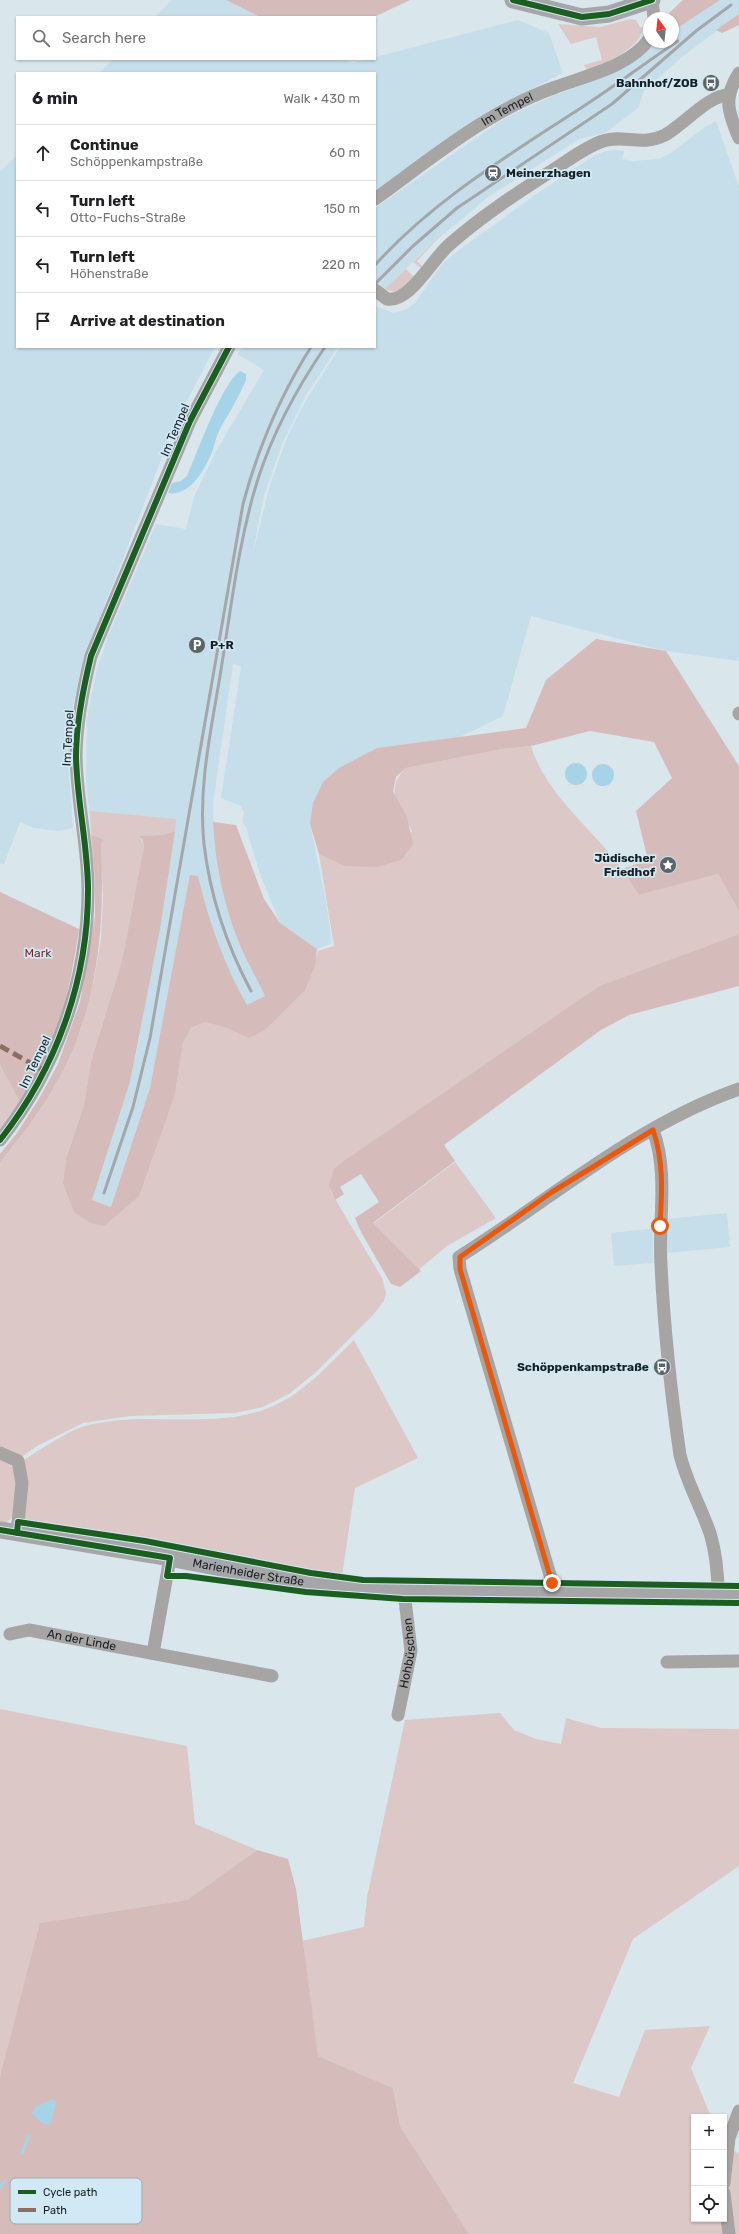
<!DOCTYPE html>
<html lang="en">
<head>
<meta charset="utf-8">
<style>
	body { margin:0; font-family:Rubik,sans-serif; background:#f2f2f2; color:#202124 }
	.controls { position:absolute; right:12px; bottom:12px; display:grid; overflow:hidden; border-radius:0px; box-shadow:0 1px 3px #0004 }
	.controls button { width:36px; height:36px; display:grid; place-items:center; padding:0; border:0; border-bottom:1px solid #e0e0e0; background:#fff; color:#202124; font:20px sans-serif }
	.compass { position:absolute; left:643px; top:12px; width:36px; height:36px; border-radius:50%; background:#fff; box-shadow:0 1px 3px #0004; rotate:345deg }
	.stop { position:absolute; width:12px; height:12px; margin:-9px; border:3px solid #ea580c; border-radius:50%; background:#fff }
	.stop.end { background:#ea580c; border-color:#fff; box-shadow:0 1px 4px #0008 }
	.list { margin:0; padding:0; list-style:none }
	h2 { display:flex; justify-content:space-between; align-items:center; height:52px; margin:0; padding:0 16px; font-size:17px }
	h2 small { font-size:13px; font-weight:400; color:#757577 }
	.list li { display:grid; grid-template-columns:26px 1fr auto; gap:12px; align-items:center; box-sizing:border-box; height:56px; padding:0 16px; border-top:1px solid #e0e0e0 }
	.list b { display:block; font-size:15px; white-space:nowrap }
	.list p { margin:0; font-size:13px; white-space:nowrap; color:#757577 }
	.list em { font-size:13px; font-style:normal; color:#757577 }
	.icon { flex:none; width:22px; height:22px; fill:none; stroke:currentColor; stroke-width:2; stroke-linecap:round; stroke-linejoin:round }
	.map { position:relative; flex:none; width:739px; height:2234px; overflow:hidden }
	.search { position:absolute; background:#fff; box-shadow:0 1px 3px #0004; left:16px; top:16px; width:360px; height:44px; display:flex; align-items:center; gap:10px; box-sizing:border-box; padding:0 14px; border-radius:0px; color:#757577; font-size:15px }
	.panel { position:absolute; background:#fff; box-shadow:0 1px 3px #0004; left:16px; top:72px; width:360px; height:276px; border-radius:0px }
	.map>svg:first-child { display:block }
	.built { fill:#c6dee9 }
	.green { fill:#dcc8c7 }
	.forest { fill:#d5bbb9 }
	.water { fill:#a6d3e7 }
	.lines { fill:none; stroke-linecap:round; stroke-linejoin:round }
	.stream { stroke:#a6d3e7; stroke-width:3 }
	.minor { stroke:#a7a4a4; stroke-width:13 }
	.major { stroke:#a6a6a8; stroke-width:17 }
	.rail { stroke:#a3a7ab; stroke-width:3 }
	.quiet { stroke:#8d6e63; stroke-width:5; stroke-dasharray:10 5; stroke-linecap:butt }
	.cycleway-casing { stroke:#d1e9f4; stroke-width:8 }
	.cycleway { stroke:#1b5e20; stroke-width:6 }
	.route { stroke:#ea580c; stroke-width:5 }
	.labels { text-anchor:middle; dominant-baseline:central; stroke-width:3.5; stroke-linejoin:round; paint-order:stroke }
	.poi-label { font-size:12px; font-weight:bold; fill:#161f23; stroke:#d1e9f4; text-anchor:end }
	.street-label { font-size:12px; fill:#161f23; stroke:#d1e9f4 }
	.park-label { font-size:12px; fill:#742d25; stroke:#d1e9f4 }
	.key { fill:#d1e9f4; stroke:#99acb5; stroke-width:1 }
	.key-label { font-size:11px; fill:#161f23 }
</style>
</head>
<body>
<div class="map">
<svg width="739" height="2234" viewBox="0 0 739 2234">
	<rect width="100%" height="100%" fill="#d9e6ec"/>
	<path class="built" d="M 172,0 L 226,0 L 260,17 L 155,17 Z
		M 720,0 L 739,0 L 739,14 L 682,57 L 644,91 L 638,108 L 605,133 L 579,139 L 487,198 L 421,253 L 375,301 L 375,208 L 502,120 L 552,96 L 602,78 L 635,60 L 658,42 L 673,42 L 673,31 Z
		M 518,20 L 549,33 L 563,73 L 504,103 L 375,192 L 375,73 L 99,73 L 113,59 L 345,59 L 353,63 Z
		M 716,121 L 739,187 L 739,661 L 666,651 L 531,616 L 503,716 L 458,738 L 377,748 L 310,824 L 326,902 L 332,943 L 317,949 L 280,923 L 260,874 L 246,827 L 242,822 L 244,812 L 241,806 L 221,798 L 241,667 L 233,664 L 213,804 L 214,839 L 227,909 L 237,938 L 265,996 L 247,1006 L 220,952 L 191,875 L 150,1088 L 111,1207 L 92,1200 L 130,1082 L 140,1034 L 91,828 L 86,781 L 87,718 L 97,669 L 108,636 L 156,524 L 186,529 L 194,497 L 215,453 L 264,370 L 237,354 L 243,347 L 338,347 L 306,395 L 283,442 L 264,495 L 252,557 L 270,485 L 288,435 L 306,400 L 340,347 L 375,347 L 375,306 L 394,313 L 407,309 L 415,303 L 441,265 L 455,253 L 535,195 L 595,155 L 606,151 L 617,150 L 624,151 L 622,159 L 632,161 L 659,159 L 671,153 L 706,126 Z
		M 17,155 L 17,347 L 215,347 L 175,424 L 83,661 L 73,706 L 68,763 L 73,828 L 58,831 L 34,828 L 20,822 L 4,864 L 0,863 L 0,172 Z
		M 727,1213 L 730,1247 L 667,1253 L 666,1227 L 653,1228 L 653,1263 L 614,1266 L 611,1233 L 666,1227 L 666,1219 Z"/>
	<path class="green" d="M 631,19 L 636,20 L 640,27 L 643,27 C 643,47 604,64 587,71 L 584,65 L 602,60 L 596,37 L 571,44 L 558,24 L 600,27 Z
		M 441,235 L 417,261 L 422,266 L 421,268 L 413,262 L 406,269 L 414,277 C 405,285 398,296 385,289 Z
		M 531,746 C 546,795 593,829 622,869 C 629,877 634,886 639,895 L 718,874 L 739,911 L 739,934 L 599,986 L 342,1162 C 332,1172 330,1178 331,1192 L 382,1278 L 386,1293 L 384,1301 L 373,1315 L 316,1372 L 289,1394 L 263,1407 L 235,1413 L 130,1416 L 83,1423 L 37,1446 L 19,1459 L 0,1450 L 0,1163 L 37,1115 L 54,1088 L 81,1029 L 94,980 L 101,938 L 103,898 L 101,844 L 103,839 L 91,835 L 90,811 L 176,819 L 175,831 L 163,835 L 140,836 L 144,846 L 123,957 L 91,1062 L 84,1105 L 67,1156 L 104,1226 L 175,1094 L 183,1043 L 191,1028 L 205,1022 L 227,1028 L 265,1030 C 286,1008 311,981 318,951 L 334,946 L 319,854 L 344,866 L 412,832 C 402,805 382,792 406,768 L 502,749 Z
		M 0,1065 L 20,1102 L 0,1129 Z
		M 455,1162 L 496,1218 L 447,1246 L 406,1280 L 365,1230 Z
		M 354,1340 L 418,1458 L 355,1488 L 342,1576 L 292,1568 L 178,1544 L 24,1522 L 21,1462 C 38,1451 66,1432 85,1426 C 143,1410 206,1429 263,1410 C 300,1398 327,1366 354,1340 Z
		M 0,1460 C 27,1468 17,1493 15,1515 L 6,1523 L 0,1524 Z
		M 0,1709 L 187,1746 L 195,1824 L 257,1850 L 187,1900 L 41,1923 L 0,2076 Z
		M 500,1713 L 514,1730 L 536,1739 L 561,1744 L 566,1718 L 601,1728 L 739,1729 L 739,1866 L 633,1939 L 573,2083 L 619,2097 L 645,2030 L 710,2026 L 691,2068 L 711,2117 L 694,2117 L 694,2219 L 724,2219 L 726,2234 L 469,2234 L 400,2126 L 393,2088 L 318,2056 L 302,1941 L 364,1927 L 367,1897 L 405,1720 Z
		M 730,2148 L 739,2154 L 739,2234 L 733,2234 L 727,2187 Z"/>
	<path class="forest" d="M 226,0 L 410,0 L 374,17 L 260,17 Z
		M 683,0 L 720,0 L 673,31 L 673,18 L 668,18 L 669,13 Z
		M 739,14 L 739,25 L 722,33 L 716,30 Z
		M 596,639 L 666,651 L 739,766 L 739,911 L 718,874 L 639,895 L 622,869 L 648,860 L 636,811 L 672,778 L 654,742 L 590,731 L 531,746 L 502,749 L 406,768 L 396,777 L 393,791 L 407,817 L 413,845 L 401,860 L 377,867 L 344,866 L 319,854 L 310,824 L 313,803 L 323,782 L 339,768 L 377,748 L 526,728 L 546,680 Z
		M 213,822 L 236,825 L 264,899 L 280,923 L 317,949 L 315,966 L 305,990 L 265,1030 L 249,1038 L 227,1028 L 205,1022 L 191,1028 L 183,1043 L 175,1094 L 139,1196 L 104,1226 L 91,1223 L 74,1212 L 63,1183 L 67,1156 L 84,1105 L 91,1062 L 123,957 L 144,846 L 143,840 L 139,836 L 163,835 L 175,831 L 160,929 L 130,1082 L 92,1200 L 111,1207 L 150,1088 L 190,875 L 198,876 C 209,923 224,964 247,1005 L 265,996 C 256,977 245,958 237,938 C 223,902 215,861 213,822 Z
		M 91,835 L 103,839 L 101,844 C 105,931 98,1012 53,1089 C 38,1116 18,1139 0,1163 L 0,1154 L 17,1133 L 40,1097 L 58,1064 L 80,1002 L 95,916 L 95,881 Z
		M 0,892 L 79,929 C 74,963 68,995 58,1028 C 49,1054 33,1078 20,1102 L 0,1065 Z
		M 739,934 L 739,986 L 629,1015 L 601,1030 L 444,1145 L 455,1161 L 373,1223 L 421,1271 L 400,1287 L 391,1284 L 361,1232 L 355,1218 L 379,1202 L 361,1174 L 340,1187 L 344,1194 L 335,1200 L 329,1185 L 334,1169 L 342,1162 L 599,986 Z
		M 257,1850 L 288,1859 L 296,1889 L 318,2056 L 393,2088 L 400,2126 L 469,2234 L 0,2234 L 0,2076 L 40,1923 L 187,1900 Z"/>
	<path class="water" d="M 240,371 L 246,374 L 246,380 C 239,397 229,413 220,429 C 216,436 215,445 212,452 C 205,470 189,497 168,493 L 172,483 L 181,481 L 187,476 C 198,451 221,385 240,371 Z
		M565 774a11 11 0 1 1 22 0a11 11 0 1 1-22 0Z
		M592 775a11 11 0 1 1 22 0a11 11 0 1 1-22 0Z
		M 53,2099 L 56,2102 L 51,2124 L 43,2124 L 32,2114 L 35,2107 Z"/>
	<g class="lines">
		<path class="stream" d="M 22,2153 L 29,2136
			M 0,2187 L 5,2181"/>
		<g class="minor">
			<path d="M 652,0 L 654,18"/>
			<path d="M 739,73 C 723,98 728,112 739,138"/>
			<path id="s1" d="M 375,199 C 432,158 489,110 556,87 C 585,76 631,66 649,39"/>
			<path d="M 375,290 L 387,299 C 410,303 432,259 450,244 C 482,216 517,193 553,170 C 569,160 585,147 603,141 C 624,134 641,147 665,135 C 683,125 709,95 728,95"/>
			<path d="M 739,714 L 739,713"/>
			<path d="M 653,1130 C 669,1173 658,1220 661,1265 C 664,1328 671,1393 680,1455 C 687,1483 701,1507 710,1533 C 716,1553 718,1574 718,1594"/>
			<path d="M 0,1140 C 56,1069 88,981 88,890 C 88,846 77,802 76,757 C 76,723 83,689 91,656 L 190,421 L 229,347"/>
			<path d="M 0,1453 L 18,1461 L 22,1483 L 17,1533"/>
			<path d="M 555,1592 L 460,1269 L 459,1257 C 550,1200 636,1125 739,1089"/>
			<path id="s2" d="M 10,1634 L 29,1630 L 272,1676"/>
			<path d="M 153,1653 L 170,1558"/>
			<path d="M 667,1662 L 739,1661"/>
			<path id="s3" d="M 398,1715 L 411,1651 L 404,1591"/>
			<path d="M 724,2183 L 729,2138 L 739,2111"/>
			<path d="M 724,2193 L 729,2234"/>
		</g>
		<g class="major">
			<path d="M 513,0 L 582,17 L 609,14 L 652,0"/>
			<path id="s4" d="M 0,1530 L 153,1555 L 264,1576 L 363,1590 L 739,1594"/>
		</g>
		<path class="rail" d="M 375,265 C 431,203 501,160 570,115 C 607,92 642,65 678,41
			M 375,284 L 413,246 L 457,208 L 612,104 L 696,31 L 731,5
			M 251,991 C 226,944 210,896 204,844 C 198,787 211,731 220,676 C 231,610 238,542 258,479 C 273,432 297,388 325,347
			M 104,1193 L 133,1107 L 150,1038 L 243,504 C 258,448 280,396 311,347"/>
		<path class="quiet" d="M 0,1046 L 45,1071"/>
		<g class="cycleway-casing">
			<path id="cycleway" d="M 513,0 L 582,17 L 609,14 L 652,0
				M 0,1140 C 56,1069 88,981 88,890 C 88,846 77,802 76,757 C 76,723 83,689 91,656 L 190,421 L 229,347
				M 0,1530 L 170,1558 L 167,1576 L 186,1576 L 306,1592 L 403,1599 L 739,1603
				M 17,1533 L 18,1522 L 145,1541 L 311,1573 L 363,1580 L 739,1586"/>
		</g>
		<use href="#cycleway" class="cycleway"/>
	</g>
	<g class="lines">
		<path class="route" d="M 552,1583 L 460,1269 L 460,1257 L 552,1192 L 653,1130 C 664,1161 662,1193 660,1226"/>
	</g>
	<defs>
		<g id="bus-disc" transform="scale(0.9)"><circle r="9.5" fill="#5a6569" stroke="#d1e9f4"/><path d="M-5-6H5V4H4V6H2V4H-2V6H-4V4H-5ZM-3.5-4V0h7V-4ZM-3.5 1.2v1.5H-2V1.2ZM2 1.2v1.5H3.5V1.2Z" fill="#fff"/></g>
		<g id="station-disc" transform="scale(0.9)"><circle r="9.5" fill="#5a6569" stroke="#d1e9f4"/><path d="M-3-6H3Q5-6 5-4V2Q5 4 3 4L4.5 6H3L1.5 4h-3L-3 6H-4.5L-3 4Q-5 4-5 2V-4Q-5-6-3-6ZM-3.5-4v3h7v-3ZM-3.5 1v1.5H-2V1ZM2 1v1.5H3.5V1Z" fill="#fff"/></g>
		<g id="parking-disc" transform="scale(0.9)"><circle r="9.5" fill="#5a6569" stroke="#d1e9f4"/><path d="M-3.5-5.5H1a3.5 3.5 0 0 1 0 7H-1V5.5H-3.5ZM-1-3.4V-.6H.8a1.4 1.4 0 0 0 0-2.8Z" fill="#fff"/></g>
		<g id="sight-disc" transform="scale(0.9)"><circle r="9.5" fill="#5a6569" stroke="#d1e9f4"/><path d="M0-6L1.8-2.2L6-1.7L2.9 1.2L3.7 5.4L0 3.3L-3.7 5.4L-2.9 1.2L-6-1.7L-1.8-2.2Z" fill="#fff"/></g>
	</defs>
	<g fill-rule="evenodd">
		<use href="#bus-disc" x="711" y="83"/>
		<use href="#station-disc" x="493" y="173"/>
		<use href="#parking-disc" x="197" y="645"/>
		<use href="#sight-disc" x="668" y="865"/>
		<use href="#bus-disc" x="662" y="1367"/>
	</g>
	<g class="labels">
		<g class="poi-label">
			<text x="698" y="83">Bahnhof/ZOB</text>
			<text x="506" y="173" text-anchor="start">Meinerzhagen</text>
			<text x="210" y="645" text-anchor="start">P+R</text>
			<text x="655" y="858">Jüdischer<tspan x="655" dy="14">Friedhof</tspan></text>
			<text x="649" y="1367">Schöppenkampstraße</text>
		</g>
		<g class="street-label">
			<text stroke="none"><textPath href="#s1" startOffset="160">Im Tempel</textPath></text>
			<text transform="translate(175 430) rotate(-67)">Im Tempel</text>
			<text transform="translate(68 738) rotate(-87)">Im Tempel</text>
			<text transform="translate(35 1062) rotate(-64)">Im Tempel</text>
			<text stroke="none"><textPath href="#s4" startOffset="252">Marienheider Straße</textPath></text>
			<text stroke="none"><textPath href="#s2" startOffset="73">An der Linde</textPath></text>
			<text stroke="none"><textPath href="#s3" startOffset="63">Hohbüschen</textPath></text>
		</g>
		<g class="park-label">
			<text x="38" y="953">Mark</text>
		</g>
	</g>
	<rect x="10" y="2178" width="132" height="46" rx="6" class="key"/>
	<rect x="18" y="2190" width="18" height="4" fill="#1b5e20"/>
	<rect x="18" y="2208" width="18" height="4" fill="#8d6e63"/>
	<g class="key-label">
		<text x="43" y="2196">Cycle path</text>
		<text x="43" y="2214">Path</text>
	</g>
</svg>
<div class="controls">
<button>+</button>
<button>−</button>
<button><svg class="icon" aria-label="locate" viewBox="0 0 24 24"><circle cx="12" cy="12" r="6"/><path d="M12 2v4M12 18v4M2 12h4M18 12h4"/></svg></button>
</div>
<svg class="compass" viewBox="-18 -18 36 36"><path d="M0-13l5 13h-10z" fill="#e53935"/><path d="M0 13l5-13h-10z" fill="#757577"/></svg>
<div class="stop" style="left:660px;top:1226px"></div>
<div class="stop end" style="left:552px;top:1583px"></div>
<div class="search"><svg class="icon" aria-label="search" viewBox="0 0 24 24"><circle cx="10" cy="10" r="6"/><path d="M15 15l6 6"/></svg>Search here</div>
<section class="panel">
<h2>6 min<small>Walk · 430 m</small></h2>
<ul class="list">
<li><svg class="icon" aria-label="ahead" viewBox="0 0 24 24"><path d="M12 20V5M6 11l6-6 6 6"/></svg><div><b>Continue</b><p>Schöppenkampstraße</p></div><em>60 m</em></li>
<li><svg class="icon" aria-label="left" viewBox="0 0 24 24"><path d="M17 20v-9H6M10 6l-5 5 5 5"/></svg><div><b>Turn left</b><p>Otto-Fuchs-Straße</p></div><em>150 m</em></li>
<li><svg class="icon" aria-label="left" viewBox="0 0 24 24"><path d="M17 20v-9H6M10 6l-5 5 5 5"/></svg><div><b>Turn left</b><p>Höhenstraße</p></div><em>220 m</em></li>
<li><svg class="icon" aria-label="arrive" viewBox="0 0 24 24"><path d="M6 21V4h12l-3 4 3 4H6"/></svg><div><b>Arrive at destination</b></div></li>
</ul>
</section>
</div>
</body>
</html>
